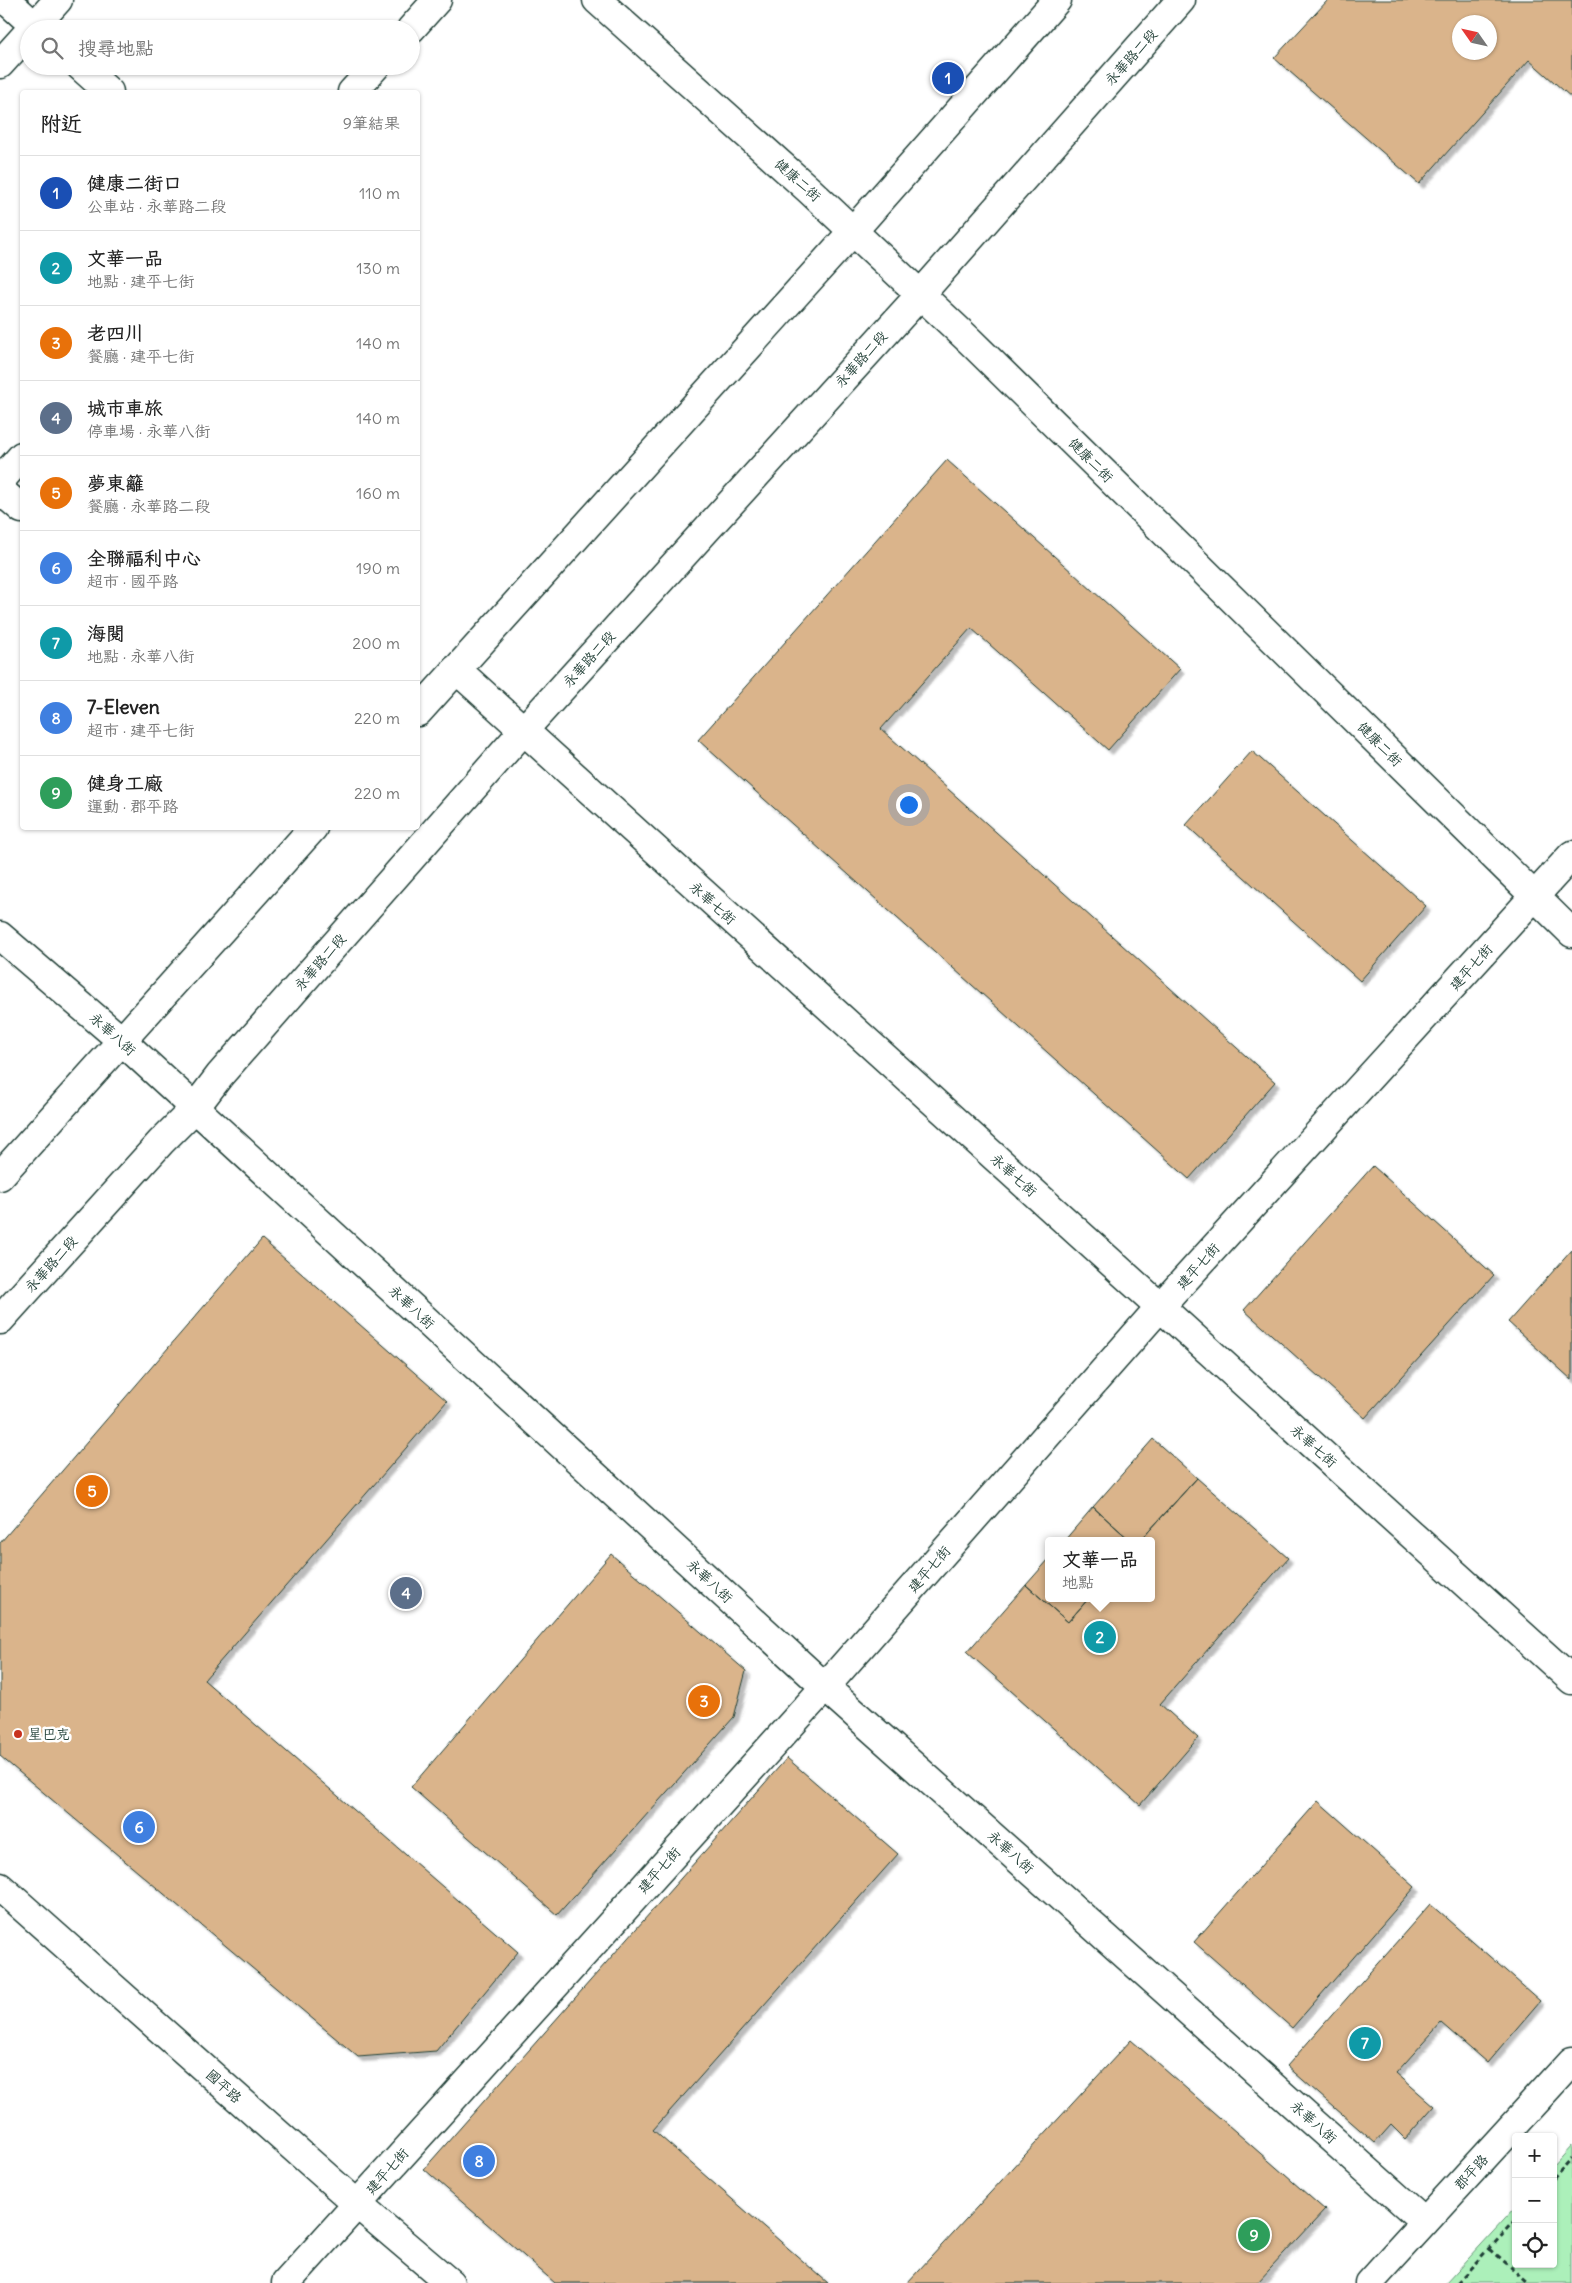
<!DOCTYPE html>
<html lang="zh-TW">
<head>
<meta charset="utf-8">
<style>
	body { margin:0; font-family:Delius,"LXGW WenKai TC",sans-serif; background:#f2f2f2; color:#222 }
	.controls { position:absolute; right:15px; bottom:15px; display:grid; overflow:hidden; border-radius:5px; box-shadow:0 1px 4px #0004 }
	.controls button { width:45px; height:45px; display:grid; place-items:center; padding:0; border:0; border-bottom:1px solid #e0e0e0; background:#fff; color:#222; font:25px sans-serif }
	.compass { position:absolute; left:1452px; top:15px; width:45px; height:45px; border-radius:50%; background:#fff; box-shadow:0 1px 4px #0004; rotate:304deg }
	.you { position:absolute; left:908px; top:804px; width:18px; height:18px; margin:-12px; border:4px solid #fff; border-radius:50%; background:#1a73e8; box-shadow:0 0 0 8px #1a73e833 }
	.badge { display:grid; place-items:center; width:32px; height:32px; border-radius:50%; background:#c8321e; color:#fff; font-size:16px; font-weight:700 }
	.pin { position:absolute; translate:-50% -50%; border:2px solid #fff; box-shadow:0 1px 5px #0006 }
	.popup { position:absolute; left:1045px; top:1537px; width:110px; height:65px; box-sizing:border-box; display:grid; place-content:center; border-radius:5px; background:#fff; filter:drop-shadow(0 1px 4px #0005); font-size:16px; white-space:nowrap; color:#767676 }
	.popup b { font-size:19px; color:#222 }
	.popup::after { content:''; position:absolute; left:50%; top:100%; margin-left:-10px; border:10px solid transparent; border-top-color:#fff }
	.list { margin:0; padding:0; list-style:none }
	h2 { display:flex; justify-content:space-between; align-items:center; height:65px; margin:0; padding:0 20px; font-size:21px }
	h2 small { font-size:16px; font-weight:400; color:#767676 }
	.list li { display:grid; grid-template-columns:32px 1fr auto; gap:15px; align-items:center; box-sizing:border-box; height:75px; padding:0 20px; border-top:1px solid #e0e0e0 }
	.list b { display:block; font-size:19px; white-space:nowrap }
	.list p { margin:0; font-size:16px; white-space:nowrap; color:#767676 }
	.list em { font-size:16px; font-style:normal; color:#767676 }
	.icon { flex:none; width:28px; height:28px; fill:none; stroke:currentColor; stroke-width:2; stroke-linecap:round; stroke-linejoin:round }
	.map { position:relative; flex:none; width:1572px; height:2283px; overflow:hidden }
	.search { position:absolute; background:#fff; box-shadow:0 1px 4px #0004; left:20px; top:20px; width:400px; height:55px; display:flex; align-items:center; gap:12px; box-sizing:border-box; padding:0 18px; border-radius:28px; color:#767676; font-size:19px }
	.panel { position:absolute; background:#fff; box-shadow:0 1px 4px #0004; left:20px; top:90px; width:400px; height:740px; border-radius:5px }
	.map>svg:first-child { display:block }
	.green { fill:#acf0ba; stroke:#669677 }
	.building { fill:#dab48b; stroke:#1f3d34; fill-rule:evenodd; filter:url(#shadow) }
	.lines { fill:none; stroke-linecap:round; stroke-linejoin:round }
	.minor-casing { stroke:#1f3d34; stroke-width:31 }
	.path { stroke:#1f3d34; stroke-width:3; stroke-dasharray:5 4; stroke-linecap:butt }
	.minor { stroke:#fff; stroke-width:28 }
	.poi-dot { fill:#c8321e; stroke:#fff; stroke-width:2 }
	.labels { text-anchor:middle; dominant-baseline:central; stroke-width:5; stroke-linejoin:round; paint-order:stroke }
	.street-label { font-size:14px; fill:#1f3d34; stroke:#fff }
	.poi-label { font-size:14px; fill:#1f3d34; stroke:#fff; text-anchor:start }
</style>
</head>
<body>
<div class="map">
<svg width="1572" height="2283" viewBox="0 0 1572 2283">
	<defs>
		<filter id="shadow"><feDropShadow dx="4.5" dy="4.5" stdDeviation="1" flood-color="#0004"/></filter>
	</defs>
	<rect width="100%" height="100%" fill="#fff"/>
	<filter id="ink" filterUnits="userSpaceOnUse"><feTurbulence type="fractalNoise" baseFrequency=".02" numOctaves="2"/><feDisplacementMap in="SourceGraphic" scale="10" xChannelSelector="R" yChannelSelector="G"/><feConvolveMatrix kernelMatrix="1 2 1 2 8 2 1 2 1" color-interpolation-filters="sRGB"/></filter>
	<g filter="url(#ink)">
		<path class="green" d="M 1572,2146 L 1572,2283 L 1446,2283 L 1516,2207 L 1516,2264 L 1553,2264 L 1553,2167 Z"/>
		<path class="building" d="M 1328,0 L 1572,0 L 1572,98 L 1529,60 L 1419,184 L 1274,58 ZM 1460,22 L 1490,22 L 1490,52 L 1460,52 Z
			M 947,460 L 1180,669 L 1108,750 L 971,628 L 881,729 L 1275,1082 L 1189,1179 L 698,740 Z
			M 1252,751 L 1426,906 L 1360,981 L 1186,825 Z
			M 1373,1166 L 1494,1275 L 1365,1418 L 1244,1310 Z
			M 262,1239 L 447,1401 L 204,1680 L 518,1952 L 436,2051 L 358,2057 L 0,1756 L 0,1543 Z
			M 1572,1250 L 1572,1380 L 1508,1322 Z
			M 1153,1439 L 1197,1478 L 1140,1541 L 1131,1541 L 1093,1507 Z
			M 1197,1478 L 1288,1558 L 1160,1704 L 1198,1738 L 1140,1805 L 967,1652 L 1026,1585 L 1068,1622 L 1089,1598 L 1151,1598 L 1151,1541 L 1140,1541 Z
			M 1093,1507 L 1131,1541 L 1064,1541 Z
			M 611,1554 L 746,1671 L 734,1717 L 557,1915 L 411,1787 Z
			M 1049,1559 L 1049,1598 L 1089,1598 L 1068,1622 L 1026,1585 Z
			M 787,1758 L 898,1854 L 653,2130 L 828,2283 L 555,2283 L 424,2169 Z
			M 1318,1801 L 1415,1887 L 1292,2028 L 1194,1942 Z
			M 1430,1904 L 1540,2001 L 1487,2063 L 1441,2023 L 1396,2073 L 1434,2106 L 1405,2139 L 1391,2125 L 1375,2143 L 1287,2066 Z
			M 1131,2040 L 1325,2210 L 1257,2283 L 907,2283 Z"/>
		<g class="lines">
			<g class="minor-casing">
				<path id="minor" d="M 6,0 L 38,29
					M 597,0 L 808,189 L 970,341 L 1572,933
					M 32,29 L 58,0
					M 411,29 L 437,0
					M 0,64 L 29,32
					M 80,66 L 109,92
					M 352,92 L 376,66
					M 0,481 L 22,456
					M 0,490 L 22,509
					M 456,669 L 1572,1680
					M 418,712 L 853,231 L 1057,0
					M 0,936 L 121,1040 L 825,1687 L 1425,2222
					M 0,1176 L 313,828
					M 0,1320 L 161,1142 L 194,1109 L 220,1075 L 523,731 L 920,295 L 1181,0
					M 0,1887 L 357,2204 L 450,2283
					M 286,2283 L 825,1687 L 1160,1307 L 1572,855
					M 1369,2283 L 1572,2061"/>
			</g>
			<path class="path" d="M 1553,2179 L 1572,2158
				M 1490,2249 L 1529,2283
				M 1458,2283 L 1516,2220"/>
			<use href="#minor" class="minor"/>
		</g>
	</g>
	<circle class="poi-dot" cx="18" cy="1734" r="5"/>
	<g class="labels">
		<g class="street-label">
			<text transform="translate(1131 57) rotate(-48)">永華路二段</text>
			<text transform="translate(798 180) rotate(42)">健康二街</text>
			<text transform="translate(861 359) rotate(-48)">永華路二段</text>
			<text transform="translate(1091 460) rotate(45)">健康二街</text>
			<text transform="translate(589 659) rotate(-48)">永華路二段</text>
			<text transform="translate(1380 744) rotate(45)">健康二街</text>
			<text transform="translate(713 903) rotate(42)">永華七街</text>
			<text transform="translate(320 962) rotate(-49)">永華路二段</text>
			<text transform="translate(1471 967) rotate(-48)">建平七街</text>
			<text transform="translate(113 1034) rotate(42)">永華八街</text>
			<text transform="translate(1014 1175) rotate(42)">永華七街</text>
			<text transform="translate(51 1264) rotate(-48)">永華路二段</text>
			<text transform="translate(1198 1266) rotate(-48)">建平七街</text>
			<text transform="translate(412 1307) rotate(43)">永華八街</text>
			<text transform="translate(1314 1446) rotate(42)">永華七街</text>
			<text transform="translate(929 1569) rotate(-49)">建平七街</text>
			<text transform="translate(710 1581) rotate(43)">永華八街</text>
			<text transform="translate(1011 1852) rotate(42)">永華八街</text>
			<text transform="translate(659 1870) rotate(-48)">建平七街</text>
			<text transform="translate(224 2086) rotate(42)">國平路</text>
			<text transform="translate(1314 2122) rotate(42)">永華八街</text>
			<text transform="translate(387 2171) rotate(-48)">建平七街</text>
			<text transform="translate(1471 2172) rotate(-48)">郡平路</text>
		</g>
		<g class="poi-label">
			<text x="28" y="1734">星巴克</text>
		</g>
	</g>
</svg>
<div class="controls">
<button>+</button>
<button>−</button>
<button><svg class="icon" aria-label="locate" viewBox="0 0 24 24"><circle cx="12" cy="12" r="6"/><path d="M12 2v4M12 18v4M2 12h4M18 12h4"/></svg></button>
</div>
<svg class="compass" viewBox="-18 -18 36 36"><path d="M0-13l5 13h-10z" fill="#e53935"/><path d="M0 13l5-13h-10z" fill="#767676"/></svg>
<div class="you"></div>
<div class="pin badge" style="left:948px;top:78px;background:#1a4fb4">1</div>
<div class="pin badge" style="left:1100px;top:1637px;background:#0f9aa8">2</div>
<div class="popup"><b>文華一品</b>地點</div>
<div class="pin badge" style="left:704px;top:1701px;background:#e8710a">3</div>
<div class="pin badge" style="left:406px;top:1593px;background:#5c6f8a">4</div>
<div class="pin badge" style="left:92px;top:1491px;background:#e8710a">5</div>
<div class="pin badge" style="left:139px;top:1827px;background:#3f7fe0">6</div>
<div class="pin badge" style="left:1365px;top:2043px;background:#0f9aa8">7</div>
<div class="pin badge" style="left:479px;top:2161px;background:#3f7fe0">8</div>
<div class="pin badge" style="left:1254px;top:2235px;background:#2e9e5b">9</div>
<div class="search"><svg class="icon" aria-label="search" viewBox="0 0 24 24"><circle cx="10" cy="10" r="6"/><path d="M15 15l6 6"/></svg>搜尋地點</div>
<section class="panel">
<h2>附近<small>9筆結果</small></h2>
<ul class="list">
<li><span class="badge" style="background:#1a4fb4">1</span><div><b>健康二街口</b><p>公車站 · 永華路二段</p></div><em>110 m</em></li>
<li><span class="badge" style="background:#0f9aa8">2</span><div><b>文華一品</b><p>地點 · 建平七街</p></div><em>130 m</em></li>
<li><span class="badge" style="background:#e8710a">3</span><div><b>老四川</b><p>餐廳 · 建平七街</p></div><em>140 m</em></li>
<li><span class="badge" style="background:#5c6f8a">4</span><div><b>城市車旅</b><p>停車場 · 永華八街</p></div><em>140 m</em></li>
<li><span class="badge" style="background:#e8710a">5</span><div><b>夢東籬</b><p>餐廳 · 永華路二段</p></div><em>160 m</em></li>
<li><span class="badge" style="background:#3f7fe0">6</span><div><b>全聯福利中心</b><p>超市 · 國平路</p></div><em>190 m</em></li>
<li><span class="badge" style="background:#0f9aa8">7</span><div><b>海閱</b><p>地點 · 永華八街</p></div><em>200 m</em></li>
<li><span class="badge" style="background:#3f7fe0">8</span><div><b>7-Eleven</b><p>超市 · 建平七街</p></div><em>220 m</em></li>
<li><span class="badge" style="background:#2e9e5b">9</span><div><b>健身工廠</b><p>運動 · 郡平路</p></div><em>220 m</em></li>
</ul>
</section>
</div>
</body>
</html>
